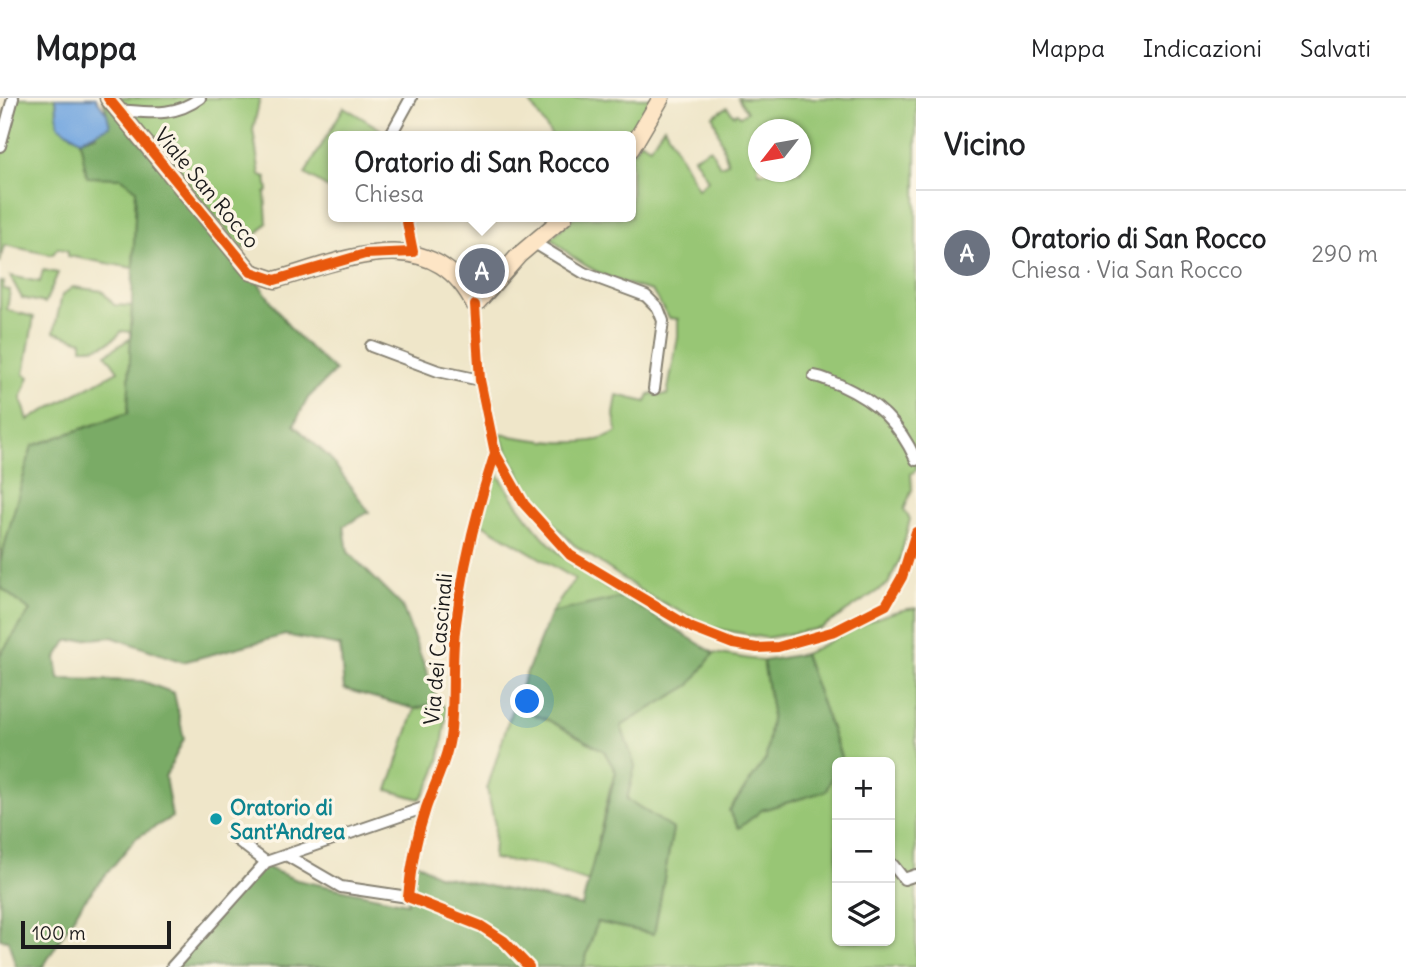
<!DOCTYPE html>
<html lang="it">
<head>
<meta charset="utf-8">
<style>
	body { margin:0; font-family:Delius,sans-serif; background:#f6f6f6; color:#202124 }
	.controls { position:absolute; right:21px; bottom:21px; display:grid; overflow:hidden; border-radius:10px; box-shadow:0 2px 5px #0004 }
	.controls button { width:63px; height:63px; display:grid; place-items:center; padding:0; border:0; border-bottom:2px solid #e0e0e0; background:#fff; color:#202124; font:35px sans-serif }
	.compass { position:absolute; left:748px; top:21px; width:63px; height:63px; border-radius:50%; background:#fff; box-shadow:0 2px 5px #0004; rotate:239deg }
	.scale { position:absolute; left:21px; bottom:18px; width:150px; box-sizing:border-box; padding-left:7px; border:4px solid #1c1c1c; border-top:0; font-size:19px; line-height:24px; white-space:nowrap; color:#1c1c1c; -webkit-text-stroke:5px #fcf5e5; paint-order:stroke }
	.you { position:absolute; left:528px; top:604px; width:24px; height:24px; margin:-18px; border:5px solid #fff; border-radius:50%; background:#1a73e8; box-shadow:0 0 0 10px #1a73e833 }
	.badge { display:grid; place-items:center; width:46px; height:46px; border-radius:50%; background:#0f766e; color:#fff; font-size:23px; font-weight:700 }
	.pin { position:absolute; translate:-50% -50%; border:4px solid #fff; box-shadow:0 2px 7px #0006 }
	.popup { position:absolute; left:328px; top:33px; width:308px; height:91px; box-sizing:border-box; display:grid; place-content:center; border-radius:10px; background:#fff; filter:drop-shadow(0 2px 5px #0005); font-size:23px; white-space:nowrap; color:#757577 }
	.popup b { font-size:26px; color:#202124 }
	.popup::after { content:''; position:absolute; left:50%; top:100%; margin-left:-14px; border:14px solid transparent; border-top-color:#fff }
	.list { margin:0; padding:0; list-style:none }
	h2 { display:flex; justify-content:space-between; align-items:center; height:91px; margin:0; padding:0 28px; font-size:30px }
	h2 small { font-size:23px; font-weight:400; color:#757577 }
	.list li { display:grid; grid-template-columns:46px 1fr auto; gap:21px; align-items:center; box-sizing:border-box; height:126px; padding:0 28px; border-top:2px solid #e0e0e0 }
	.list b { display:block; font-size:26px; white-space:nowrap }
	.list p { margin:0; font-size:23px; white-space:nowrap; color:#757577 }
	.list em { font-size:23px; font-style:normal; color:#757577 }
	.icon { flex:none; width:38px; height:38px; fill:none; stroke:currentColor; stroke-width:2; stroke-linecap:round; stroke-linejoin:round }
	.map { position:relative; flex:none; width:916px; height:869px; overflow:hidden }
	header { display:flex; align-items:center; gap:42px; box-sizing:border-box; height:98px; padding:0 35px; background:#fff; border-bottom:2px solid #e0e0e0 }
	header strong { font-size:33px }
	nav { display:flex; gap:38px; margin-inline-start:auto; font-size:24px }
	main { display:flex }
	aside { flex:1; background:#fff }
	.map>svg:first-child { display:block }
	.green { fill:#98c675; stroke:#5a7148; stroke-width:2; fill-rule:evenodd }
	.forest { fill:#7aab66; stroke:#4b6441; stroke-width:2 }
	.water { fill:#74a7e0; stroke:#48627e; stroke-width:2 }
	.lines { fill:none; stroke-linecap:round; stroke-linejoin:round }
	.minor-casing { stroke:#868172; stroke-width:14 }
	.secondary-casing { stroke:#868172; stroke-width:19 }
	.minor { stroke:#fff; stroke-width:10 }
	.secondary { stroke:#fde5c5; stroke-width:16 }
	.cycleway-casing { stroke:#fcf5e5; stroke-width:15 }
	.cycleway { stroke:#e8590c; stroke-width:10 }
	.culture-dot { fill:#0f9aa8; stroke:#fcf5e5; stroke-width:2.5 }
	.labels { text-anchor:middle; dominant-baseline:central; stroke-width:7; stroke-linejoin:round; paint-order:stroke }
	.street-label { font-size:21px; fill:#1c1c1c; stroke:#fcf5e5 }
	.culture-label { font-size:21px; font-weight:bold; fill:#0d838f; stroke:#fcf5e5; text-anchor:start }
</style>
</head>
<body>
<header>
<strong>Mappa</strong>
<nav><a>Mappa</a><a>Indicazioni</a><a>Salvati</a></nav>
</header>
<main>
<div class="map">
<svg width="916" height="869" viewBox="0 0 916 869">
	<rect width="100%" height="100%" fill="#fcf5e5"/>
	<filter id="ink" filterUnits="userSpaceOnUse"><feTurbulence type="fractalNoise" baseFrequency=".0143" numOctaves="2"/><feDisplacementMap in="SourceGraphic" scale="14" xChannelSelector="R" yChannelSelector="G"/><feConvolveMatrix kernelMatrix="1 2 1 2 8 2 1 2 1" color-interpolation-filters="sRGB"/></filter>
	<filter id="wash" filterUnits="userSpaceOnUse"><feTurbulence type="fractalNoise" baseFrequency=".00686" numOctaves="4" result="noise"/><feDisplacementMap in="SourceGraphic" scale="28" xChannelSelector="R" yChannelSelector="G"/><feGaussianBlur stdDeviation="1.57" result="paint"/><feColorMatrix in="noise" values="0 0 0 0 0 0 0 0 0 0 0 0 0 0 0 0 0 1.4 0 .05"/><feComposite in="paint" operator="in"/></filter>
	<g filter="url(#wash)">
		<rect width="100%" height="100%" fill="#efe6c9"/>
		<path class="green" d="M 16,0 L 56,0 L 58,27 L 80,42 L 87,78 L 122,80 L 136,92 L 133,170 L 68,158 L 68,153 L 58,150 L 52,157 L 4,147 L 0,165 L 0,63 Z
			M 116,0 L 260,0 L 253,32 L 260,77 L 266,79 L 268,93 L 265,95 L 267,125 L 243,151 Z
			M 527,0 L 656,0 L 629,38 L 552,38 Z
			M 738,0 L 916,0 L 916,372 L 911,376 L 912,392 L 904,412 L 910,421 L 900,461 L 888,486 L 821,530 L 766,540 L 713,530 L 647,497 L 573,446 L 534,404 L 499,336 C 531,341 588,353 617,334 L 614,317 L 617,297 L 646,304 L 649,296 L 667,297 L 678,239 L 678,221 L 669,220 L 652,193 C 611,183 581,170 551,140 L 574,119 L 631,119 L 631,57 L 640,43 L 650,49 L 664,28 L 698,91 L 708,82 L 694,59 L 710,50 L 720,68 L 728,65 L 713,18 L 727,9 L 734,17 L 737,15 L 740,18 L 747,14 ZM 758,32 L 800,32 L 800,74 L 758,74 Z
			M 344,9 L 380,31 L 377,38 L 333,38 L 333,93 L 305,76 Z
			M 43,172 L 58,175 L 45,205 L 22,200 L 10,178 L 40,184 Z
			M 0,183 L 4,184 L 3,191 L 10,192 L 7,212 L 34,219 L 24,276 L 29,279 L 21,300 L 28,322 L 118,273 L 106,256 L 131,240 L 128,315 L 32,348 L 0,464 Z
			M 73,189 L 102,193 L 114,207 L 132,208 L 131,234 L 122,233 C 110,246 100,251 82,250 L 82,243 L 54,234 L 62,197 Z
			M 496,373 C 532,432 561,466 623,499 L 551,515 L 575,481 L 479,424 Z
			M 0,489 L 30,513 L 0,557 Z
			M 916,510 L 916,869 L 583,869 L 597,824 L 654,836 L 673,731 L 627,701 L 635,668 L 621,628 L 690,587 L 714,555 L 763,563 L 772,613 L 766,661 L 729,712 L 738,729 L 762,712 L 826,693 L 837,667 L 837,843 L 890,843 L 890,664 L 838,664 L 841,658 L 804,556 C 839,540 878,513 916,510 Z
			M 438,604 L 447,611 C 443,644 441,675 420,701 L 388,692 L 415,611 Z
			M 513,608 L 548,622 L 604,653 L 616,674 L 610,690 L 589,784 L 543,768 L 493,761 L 495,727 L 487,691 Z"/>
		<path class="forest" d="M 103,0 L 250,173 L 293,234 L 335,273 L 308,300 L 294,327 L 330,360 L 369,414 L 344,428 L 348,454 L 402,508 L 438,604 L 415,611 L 344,591 L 340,548 L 285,537 L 183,564 L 112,539 L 67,543 L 56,560 L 59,581 L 142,583 L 174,595 L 184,641 L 165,679 L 172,719 L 136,740 L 83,804 L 43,869 L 16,869 L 8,842 L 0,841 L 0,557 L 30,513 L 0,489 L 0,464 L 32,348 L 128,315 L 136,92 L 122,80 L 87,79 L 80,42 L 96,37 L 107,16 Z
			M 623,499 L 714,555 L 690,587 L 621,628 L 635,668 L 627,701 L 673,731 L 654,836 L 597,824 L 583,869 L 167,869 L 255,765 L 297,782 L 407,805 L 416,764 L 437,777 L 582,808 L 616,674 L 604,653 L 548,622 L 513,608 L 551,515 Z
			M 804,556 L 841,659 L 826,693 L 762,712 L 739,730 L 729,713 L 766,661 L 772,613 L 763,563 Z"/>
		<path class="water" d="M 56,0 L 96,0 L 107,16 L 110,28 L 80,42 L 58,27 Z"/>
	</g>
	<g filter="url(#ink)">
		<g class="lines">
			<g class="minor-casing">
				<path id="minor" d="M 116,12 C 148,14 173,20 200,0
					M 390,38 L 411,0
					M 0,48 L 13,0
					M 406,119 L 413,154
					M 533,144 L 584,175 L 646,198 L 658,210 L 663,223 L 654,291
					M 475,207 L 480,282 L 495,355 L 524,406 L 570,457 L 692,530 L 733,546 L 757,550 L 778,549 L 835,533 L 886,507 L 902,479 L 916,434
					M 371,248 L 438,273 L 480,282
					M 814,278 C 823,279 831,284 840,287 C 877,304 899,325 916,362
					M 495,355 C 476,413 462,471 455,533 C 451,568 455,604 450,640 C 446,665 434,687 426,710 C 416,740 411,768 408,799 L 481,828 L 504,843 L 529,869
					M 232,738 L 266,764
					M 286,757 L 341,789 L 408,799
					M 893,767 L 904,781 L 916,777
					M 172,869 L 266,764 L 426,709"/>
			</g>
			<g class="secondary-casing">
				<path id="secondary" d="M 108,0 L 251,174 L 275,182 C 345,162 432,121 475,207 L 519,157 L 564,119
					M 631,51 L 661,0"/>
			</g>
			<use href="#minor" class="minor"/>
			<use href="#secondary" class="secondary"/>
			<g class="cycleway-casing">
				<path id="cycleway" d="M 108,0 L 251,174 L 275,182 L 365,156 L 413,154 L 406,119
					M 475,207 L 480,282 L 495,355 L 524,406 L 570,457 L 692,530 L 733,546 L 757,550 L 778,549 L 835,533 L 886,507 L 902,479 L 916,434
					M 495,355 C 476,413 462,471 455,533 C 451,568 455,604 450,640 C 446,665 434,687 426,710 C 416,740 411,768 408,799 L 481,828 L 504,843 L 529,869"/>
			</g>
			<use href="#cycleway" class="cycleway"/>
		</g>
	</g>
	<circle class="culture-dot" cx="216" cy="721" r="7"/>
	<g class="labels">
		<g class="street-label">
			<text transform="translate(207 90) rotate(50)">Viale San Rocco</text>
			<text transform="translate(438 551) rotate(-85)">Via dei Cascinali</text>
		</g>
		<g class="culture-label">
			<text x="230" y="709">Oratorio di<tspan x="230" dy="24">Sant'Andrea</tspan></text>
		</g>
	</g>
</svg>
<div class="controls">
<button>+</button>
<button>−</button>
<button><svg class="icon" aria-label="layers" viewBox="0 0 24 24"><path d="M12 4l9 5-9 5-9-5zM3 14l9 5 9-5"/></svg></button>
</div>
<svg class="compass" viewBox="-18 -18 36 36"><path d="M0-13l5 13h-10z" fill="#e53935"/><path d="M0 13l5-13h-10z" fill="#757577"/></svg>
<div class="scale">100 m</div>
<div class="you"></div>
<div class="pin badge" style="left:482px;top:173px;background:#6b7280">A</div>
<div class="popup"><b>Oratorio di San Rocco</b>Chiesa</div>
</div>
<aside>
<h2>Vicino<small></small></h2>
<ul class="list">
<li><span class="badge" style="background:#6b7280">A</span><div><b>Oratorio di San Rocco</b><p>Chiesa · Via San Rocco</p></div><em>290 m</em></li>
</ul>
</aside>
</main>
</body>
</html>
